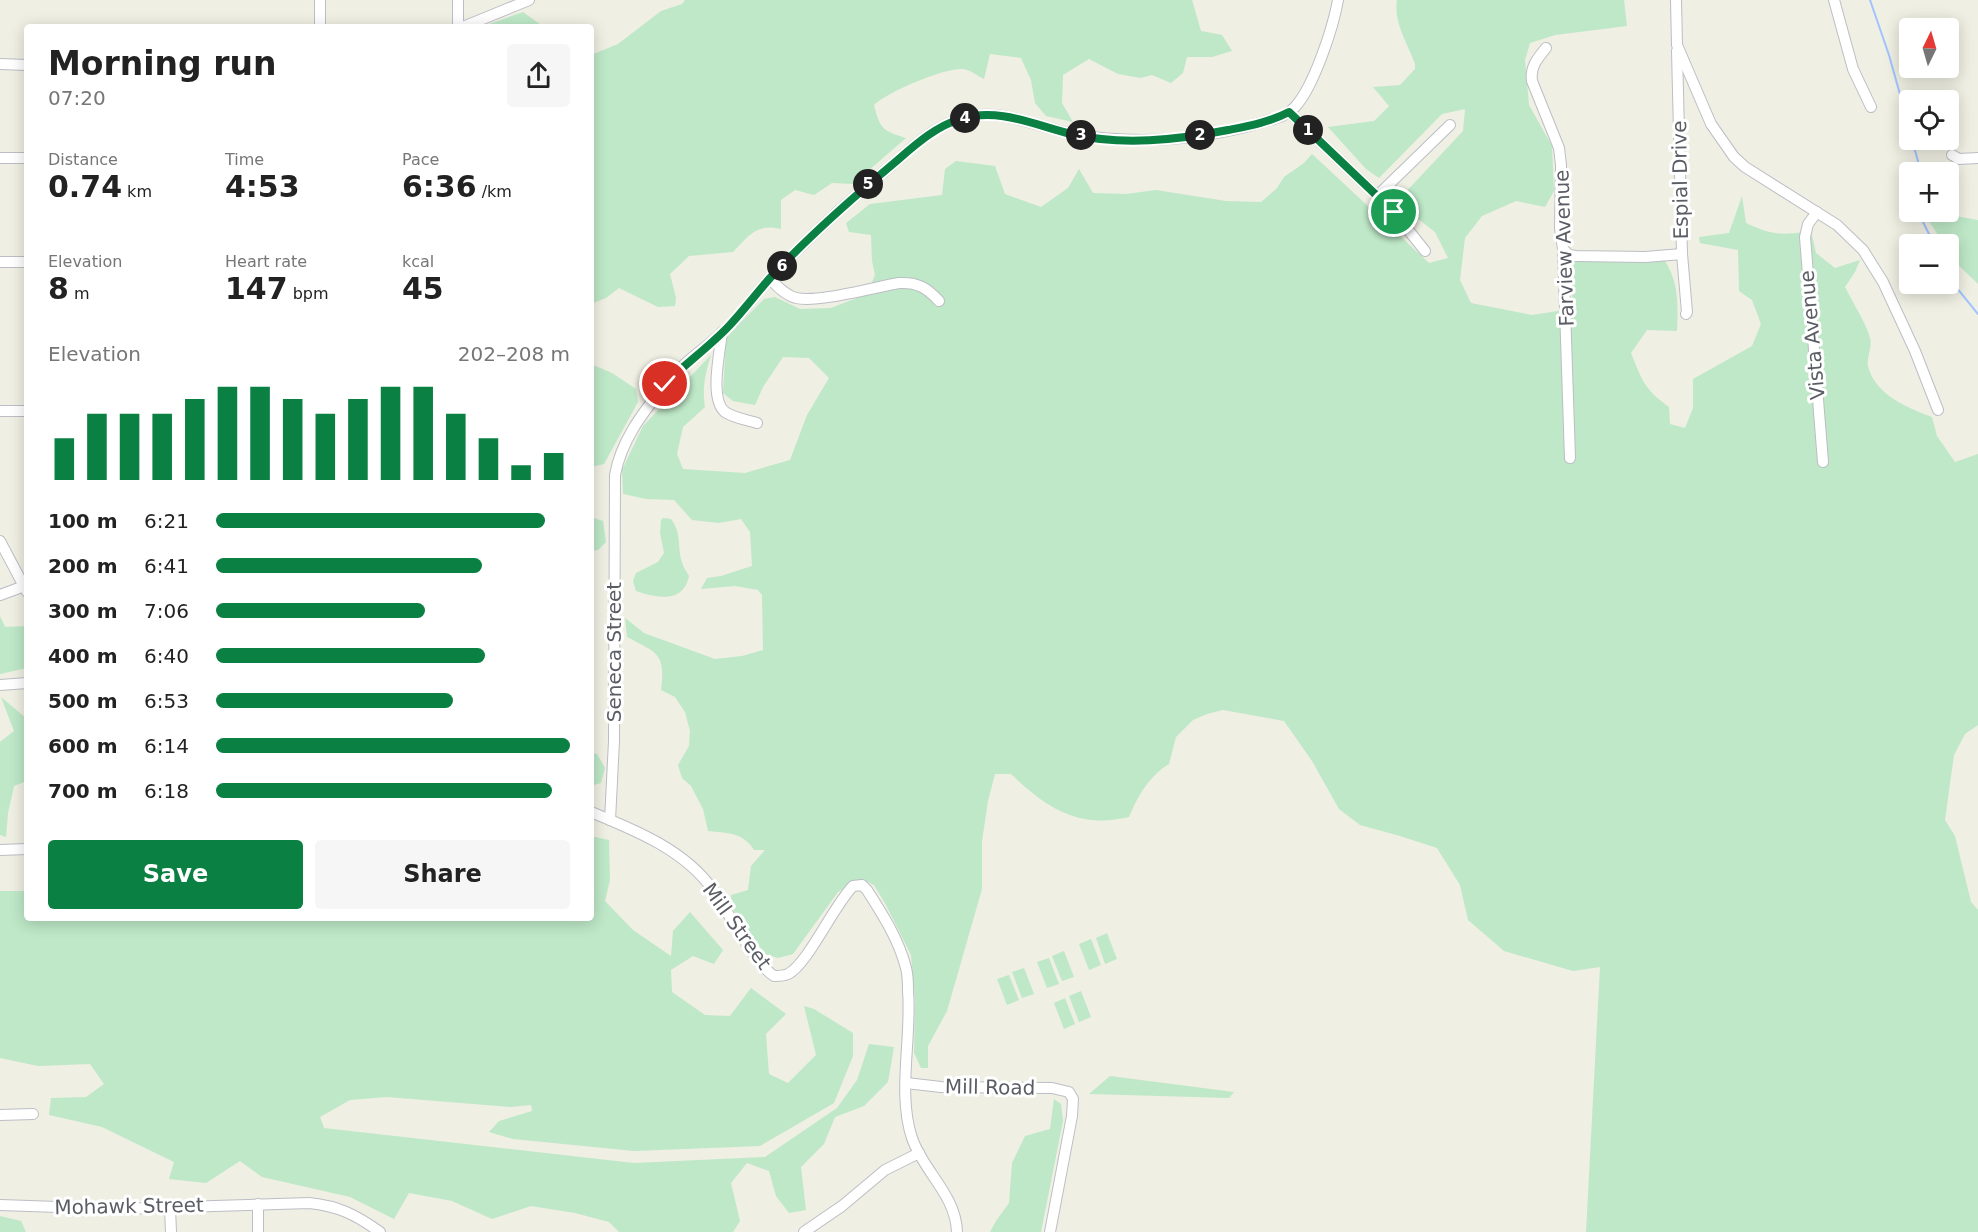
<!DOCTYPE html>
<meta charset="utf-8">
<style>
:root{--surface:#fff;--page:#f6f6f6;--text:#222;--muted:#767676;--accent:#0b8043}
body{margin:0;font-family:"DejaVu Sans",sans-serif;background:var(--page);color:var(--text);height:100vh;display:flex;flex-direction:column;font-size:22px;white-space:nowrap}
*{box-sizing:border-box;margin:0}
p{font-size:20px;color:var(--muted)}
.icon{flex:none;width:33px;height:33px;fill:none;stroke:currentColor;stroke-width:2;stroke-linecap:round;stroke-linejoin:round}
.map{position:relative;flex:1;overflow:hidden}
.panel{position:absolute;left:24px;top:24px;width:570px;height:897px;display:flex;flex-direction:column;background:var(--surface);border-radius:6px;box-shadow:0 3px 15px #0003}
.panel>*{flex:none}
.needle{width:39px;rotate:5deg}
.tools{position:absolute;left:1899px;top:18px;display:grid;gap:12px}
.tools a{display:grid;place-items:center;width:60px;height:60px;border-radius:6px;background:var(--surface);box-shadow:0 3px 15px #0003;font-size:30px}
.pin{position:absolute;display:grid;place-items:center;width:51px;height:51px;color:#fff;margin:-26px;border:3px solid #fff;border-radius:50%;box-shadow:0 2px 6px #0007}
.km{position:absolute;width:30px;height:30px;margin:-15px;border-radius:50%;background:#222;color:#fff;font-size:16px;line-height:30px;text-align:center}
.round{display:grid;place-items:center;flex:none;width:63px;height:63px;border-radius:6px;background:var(--page)}
.overview{display:flex;align-items:center;justify-content:space-between;height:102px;padding:0 24px}
h1{font-size:33px;font-weight:600;line-height:45px}
.metrics{display:grid;grid-template-columns:repeat(3,1fr);gap:9px;height:102px;padding:6px 24px}
.metrics div{display:grid;align-content:center}
.metrics b{font-size:30px;font-weight:600}
.metrics small{font-size:16px;font-weight:400}
.metrics p{font-size:16px}
.chart{height:168px;padding:12px 24px}
.chart p{display:flex;justify-content:space-between}
.chart svg{width:100%;height:108px;margin-top:6px;stroke:var(--accent);stroke-width:6}
.action{display:flex;gap:12px;margin-top:auto;padding:12px 24px}
.action a{flex:1;height:69px;border-radius:6px;background:var(--accent);color:#fff;font-size:24px;font-weight:600;line-height:69px;text-align:center}
.action a+a{background:var(--page);color:var(--text)}
ul{padding:0 24px;list-style:none;font-size:20px}
li{display:grid;grid-template-columns:96px 72px 1fr;align-items:center;height:45px}
li i{height:15px;border-radius:8px;background:var(--accent)}
.map>svg:first-child{display:block}
.green{fill:#bee8c7}
.lines{fill:none;stroke-linecap:round;stroke-linejoin:round}
.stream{stroke:#a2c3ff;stroke-width:2}
.minor-casing{stroke:#bdbec5;stroke-width:12}
.minor{stroke:#fff;stroke-width:10}
.route-casing{stroke:#fff;stroke-width:12}
.route{stroke:#0b8043;stroke-width:8}
.labels{text-anchor:middle;dominant-baseline:central;stroke-width:6;stroke-linejoin:round;paint-order:stroke}
.street-label{font-size:20px;fill:#5b5d65;stroke:#fff}
</style>
<div class="map">
<svg width="1978" height="1232" viewBox="0 0 1978 1232">
<rect width="100%" height="100%" fill="#efefe3"/>
<!-- green -->
<g class="green">
<path d="M 685,0 L 1192,0 L 1201,31 L 1222,35 L 1232,51 L 1212,57 L 1187,57 L 1183,73 L 1171,83 L 1152,75 L 1141,78 L 1118,74 L 1089,59 L 1063,75 L 1062,103 L 1073,122 L 1046,116 L 1035,103 L 1031,80 L 1021,58 L 990,54 L 984,79 C 978,76 969,69 962,69 C 944,68 887,92 874,105 C 880,129 883,131 906,138 L 853,184 L 832,183 L 814,195 L 795,190 L 781,200 L 781,229 C 757,223 749,235 733,252 L 689,256 L 670,274 L 676,298 L 675,306 L 658,307 L 619,288 L 606,298 L 591,304 L 591,55 L 618,44 L 661,11 L 682,4 Z"/>
<path d="M 1397,0 L 1624,0 L 1627,26 L 1555,35 L 1530,43 L 1525,60 L 1529,105 L 1552,146 L 1554,191 L 1545,207 L 1516,201 L 1482,216 L 1465,238 L 1460,280 L 1471,303 L 1532,315 L 1558,311 L 1572,301 L 1571,265 L 1578,260 L 1665,261 C 1679,283 1678,305 1677,331 L 1647,330 L 1631,353 C 1642,380 1644,389 1669,407 L 1670,424 L 1685,428 L 1693,408 L 1693,379 L 1752,346 L 1761,324 L 1752,300 L 1739,291 L 1738,250 L 1700,243 L 1699,237 L 1729,233 L 1742,196 L 1746,223 C 1774,236 1782,235 1811,231 L 1816,253 L 1835,268 L 1860,260 L 1855,272 L 1845,287 C 1853,303 1865,321 1870,338 C 1873,347 1866,357 1868,366 C 1875,395 1908,408 1932,417 L 1937,436 L 1955,462 L 1978,454 L 1978,725 L 1965,734 L 1954,755 L 1945,820 L 1955,836 L 1971,902 L 1978,910 L 1978,1232 L 1586,1232 L 1600,967 L 1573,971 L 1504,951 L 1468,920 L 1460,885 L 1437,848 L 1400,836 L 1360,825 L 1339,809 L 1312,761 L 1284,721 L 1223,710 L 1207,714 L 1193,720 L 1176,737 L 1169,764 C 1149,776 1138,796 1129,817 C 1078,829 1047,808 1011,774 L 995,774 L 988,801 L 982,841 L 982,889 L 947,1011 L 928,1046 L 928,1068 L 921,1068 L 914,1053 L 915,1001 L 911,955 L 886,905 L 874,885 L 864,880 L 853,883 L 838,892 L 793,954 L 778,958 L 765,954 L 732,908 L 731,895 L 748,890 L 751,866 L 765,850 L 754,850 C 743,832 727,833 708,831 L 703,809 L 691,786 L 682,778 L 678,765 L 689,746 L 690,731 L 685,712 L 675,697 L 661,690 C 666,653 657,653 627,637 L 625,618 L 644,633 L 715,659 L 742,656 L 763,650 L 762,595 L 758,590 L 735,586 L 701,589 L 707,578 L 721,576 L 752,566 L 750,532 L 741,519 L 719,523 L 692,520 L 674,500 L 646,499 L 623,494 L 622,470 L 643,426 L 711,355 C 705,374 702,388 705,407 L 683,427 L 677,454 L 683,469 L 745,473 L 790,460 L 807,415 L 829,378 L 809,358 L 783,357 L 763,387 L 755,405 L 733,401 L 723,393 L 726,338 L 764,299 L 775,297 L 800,309 L 831,308 L 867,294 L 875,275 L 872,261 L 871,235 L 849,232 L 846,223 L 870,204 L 942,195 L 945,169 L 956,161 L 995,166 L 1005,194 L 1041,207 L 1068,188 L 1079,169 L 1093,193 L 1126,194 L 1156,190 L 1226,201 L 1261,202 L 1277,188 L 1284,177 L 1304,163 L 1312,154 L 1429,263 L 1448,258 L 1435,232 L 1408,211 L 1403,195 L 1463,131 L 1465,109 L 1442,114 L 1379,178 L 1366,169 L 1328,127 L 1374,121 L 1389,106 L 1373,87 L 1400,85 L 1415,69 L 1415,64 C 1408,44 1393,22 1397,0 Z"/>
<path d="M 523,12 L 544,27 L 481,27 Z"/>
<path d="M 1949,211 L 1961,217 L 1978,220 L 1978,284 C 1968,273 1948,260 1948,244 L 1944,244 L 1923,212 Z"/>
<path d="M 591,364 L 612,373 L 636,389 L 638,402 L 604,464 L 591,467 Z"/>
<path d="M 591,517 L 603,521 L 606,542 L 598,550 L 591,551 Z"/>
<path d="M 663,518 L 671,519 C 682,533 677,547 682,562 C 683,567 687,572 689,576 C 683,604 657,598 636,591 L 633,581 L 636,573 L 658,562 L 664,553 L 660,533 L 661,520 Z"/>
<path d="M 0,616 L 5,627 L 27,626 L 27,668 L 0,674 Z"/>
<path d="M 1,697 L 27,719 L 27,781 L 14,786 L 8,813 L 6,837 L 0,835 L 0,742 L 14,731 Z"/>
<path d="M 591,753 L 597,754 L 605,768 L 601,783 L 591,786 Z"/>
<path d="M 591,836 L 609,840 L 610,880 L 605,901 L 633,930 L 671,956 L 673,931 L 690,912 L 723,950 L 714,964 L 693,956 L 671,970 L 672,992 L 705,1015 L 730,1016 L 751,988 L 786,1014 L 766,1034 L 769,1074 L 788,1083 L 816,1055 L 804,1006 L 814,1009 L 853,1033 L 853,1056 L 834,1103 L 760,1146 L 634,1151 L 513,1139 L 489,1132 L 499,1121 L 532,1111 L 531,1105 L 511,1107 L 387,1097 L 350,1100 L 320,1117 L 324,1128 L 634,1163 L 765,1157 L 837,1108 L 857,1080 L 869,1044 L 894,1047 L 888,1082 L 864,1106 L 835,1117 L 824,1144 L 801,1167 L 806,1210 L 789,1213 L 776,1196 L 769,1171 L 747,1163 L 731,1183 L 740,1221 L 733,1232 L 619,1232 L 609,1222 L 575,1213 L 531,1206 L 492,1219 L 452,1201 L 409,1193 L 394,1219 L 350,1197 L 262,1177 L 240,1161 L 206,1183 L 169,1179 L 174,1162 L 102,1127 L 49,1115 L 51,1098 L 86,1097 L 104,1084 L 90,1064 L 38,1066 L 0,1058 L 0,891 L 27,891 L 27,918 L 591,918 Z"/>
<path d="M 1107,933 L 1117,959 L 1105,964 L 1096,938 Z"/>
<path d="M 1091,939 L 1101,965 L 1089,970 L 1079,944 Z"/>
<path d="M 1064,951 L 1074,977 L 1062,981 L 1052,956 Z"/>
<path d="M 1049,958 L 1059,984 L 1047,988 L 1037,962 Z"/>
<path d="M 1024,968 L 1034,994 L 1022,998 L 1012,972 Z"/>
<path d="M 1009,975 L 1019,1000 L 1007,1005 L 997,979 Z"/>
<path d="M 1081,991 L 1091,1017 L 1079,1022 L 1069,996 Z"/>
<path d="M 1065,998 L 1075,1024 L 1064,1029 L 1054,1003 Z"/>
<path d="M 1110,1076 L 1234,1092 L 1229,1098 L 1089,1094 Z"/>
<path d="M 1054,1099 L 1061,1104 L 1063,1121 L 1041,1232 L 990,1232 L 996,1221 L 1009,1203 L 1012,1163 L 1025,1136 L 1050,1129 Z"/>
<path d="M 0,1216 L 21,1221 L 26,1232 L 0,1232 Z"/>
</g>
<g class="lines">
<!-- stream -->
<g class="stream">
<path d="M 1870,0 L 1889,55 L 1910,130"/>
<path d="M 1912,140 L 1918,161 L 1916,172"/>
<path d="M 1918,212 L 1934,244"/>
<path d="M 1948,277 L 1978,314"/>
</g>
<defs>
<g id="minor">
<path d="M 458,0 L 458,27"/>
<path d="M 1676,0 L 1677,45 L 1711,124 L 1734,157 L 1745,167 L 1837,225 L 1863,250 L 1883,282 L 1915,351 L 1938,410"/>
<path d="M 1834,0 L 1853,69 L 1871,107"/>
<path d="M 320,27 L 320,0"/>
<path d="M 463,27 L 529,0"/>
<path d="M 1546,48 C 1537,59 1530,67 1532,81 L 1559,148 L 1561,165 L 1560,228 L 1563,249 L 1570,458"/>
<path d="M 1677,51 L 1682,254 L 1687,312 L 1686,314"/>
<path d="M 0,64 L 27,65"/>
<path d="M 1289,112 L 1394,212 L 1425,251"/>
<path d="M 1952,155 L 1959,159 L 1978,158"/>
<path d="M 0,158 L 27,158"/>
<path d="M 1377,196 L 1450,125"/>
<path d="M 1817,212 L 1808,224 L 1805,237 L 1823,462"/>
<path d="M 1563,249 L 1569,255 L 1576,256 L 1645,257 L 1682,254"/>
<path d="M 0,262 L 27,262"/>
<path d="M 770,279 C 777,286 785,295 796,298 C 818,303 875,287 899,283 C 918,282 927,288 939,301"/>
<path d="M 722,332 C 720,352 709,399 725,412 C 734,418 747,420 757,423"/>
<path d="M 0,411 L 27,411"/>
<path d="M 0,541 L 27,592"/>
<path d="M 0,595 L 27,585"/>
<path d="M 0,685 L 27,683"/>
<path d="M 591,812 C 635,830 685,850 713,890 C 728,911 755,964 774,976 C 779,976 784,976 788,974 C 807,965 834,905 853,886 L 862,885 L 867,890 C 883,915 899,940 906,968 C 908,975 908,983 908,991 C 912,1037 897,1094 912,1138 C 923,1171 956,1195 957,1232"/>
<path d="M 610,820 L 614,741 L 615,475 C 621,441 642,414 663,387 C 680,364 707,348 727,328 C 743,313 756,293 771,277 C 809,237 849,200 892,165 C 913,147 933,127 960,119 C 1002,106 1034,127 1073,134 C 1135,145 1200,140 1260,123 C 1272,119 1286,117 1295,107 C 1314,86 1333,28 1338,0"/>
<path d="M 0,850 L 27,849"/>
<path d="M 906,1083 L 941,1087 L 1052,1088 L 1069,1092 L 1073,1099 L 1072,1116 L 1050,1232"/>
<path d="M 0,1115 L 33,1114"/>
<path d="M 258,1204 L 258,1232"/>
<path d="M 0,1205 L 116,1209 L 309,1203 C 339,1206 356,1215 380,1232"/>
<path d="M 170,1208 L 171,1232"/>
<path d="M 804,1232 L 842,1206 L 885,1170 L 919,1153"/>
</g>
</defs>
<!-- minor casing -->
<use href="#minor" class="minor-casing"/>
<!-- minor -->
<use href="#minor" class="minor"/>
</g>
<g class="lines">
<defs>
<path id="route" d="M 665,384 C 685,364 709,347 729,326 C 743,311 756,294 770,278 C 808,237 850,200 893,164 C 913,147 934,127 960,119 C 999,107 1034,125 1071,134 C 1122,146 1177,140 1228,130 C 1248,126 1270,122 1289,112 L 1394,212"/>
</defs>
<!-- route casing -->
<use href="#route" class="route-casing"/>
<!-- route -->
<use href="#route" class="route"/>
</g>
<g class="labels">
<!-- street labels -->
<g class="street-label">
<text transform="translate(1680 180) rotate(-91)">Espial Drive</text>
<text transform="translate(1564 248) rotate(-92)">Farview Avenue</text>
<text transform="translate(1812 335) rotate(-95)">Vista Avenue</text>
<text transform="translate(614 652) rotate(-90)">Seneca Street</text>
<text transform="translate(737 926) rotate(54)">Mill Street</text>
<text transform="translate(990 1087) rotate(1)">Mill Road</text>
<text transform="translate(129 1206) rotate(-1)">Mohawk Street</text>
</g>
</g>
</svg>
<div class="tools">
<a><svg class="needle" viewBox="-14 -14 28 28"><path d="M0-13l5 13h-10z" fill="#e53935"/><path d="M0 13l5-13h-10z" fill="#767676"/></svg></a>
<a><svg class="icon" aria-label="locate" viewBox="0 0 24 24"><circle cx="12" cy="12" r="6"/><path d="M12 2v4M12 18v4M2 12h4M18 12h4"/></svg></a>
<a>+</a>
<a>−</a>
</div>
<div class="pin" style="left:1394px;top:212px;background:#1e9e55"><svg class="icon" aria-label="arrive" viewBox="0 0 24 24"><path d="M6 21V4h12l-3 4 3 4H6"/></svg></div>
<div class="pin" style="left:665px;top:384px;background:#d93025"><svg class="icon" aria-label="check" viewBox="0 0 24 24"><path d="M5 12l5 5 9-10"/></svg></div>
<b class="km" style="left:1308px;top:130px">1</b>
<b class="km" style="left:1200px;top:135px">2</b>
<b class="km" style="left:1081px;top:135px">3</b>
<b class="km" style="left:965px;top:118px">4</b>
<b class="km" style="left:868px;top:184px">5</b>
<b class="km" style="left:782px;top:266px">6</b>
<section class="panel">
<div class="overview"><div><h1>Morning run</h1><p>07:20</p></div><a class="round"><svg class="icon" aria-label="share" viewBox="0 0 24 24"><path d="M12 15V3M7 8l5-5 5 5M5 13v7h14v-7"/></svg></a></div>
<div class="metrics">
<div><p>Distance</p><b>0.74<small> km</small></b></div>
<div><p>Time</p><b>4:53</b></div>
<div><p>Pace</p><b>6:36<small> /km</small></b></div>
</div>
<div class="metrics">
<div><p>Elevation</p><b>8<small> m</small></b></div>
<div><p>Heart rate</p><b>147<small> bpm</small></b></div>
<div><p>kcal</p><b>45</b></div>
</div>
<div class="chart"><p><span>Elevation</span>202–208 m</p>
<svg viewBox="0 0 160 44" preserveAspectRatio="none"><path d="M5 44V27M15 44V17M25 44V17M35 44V17M45 44V11M55 44V6M65 44V6M75 44V11M85 44V17M95 44V11M105 44V6M115 44V6M125 44V17M135 44V27M145 44V38M155 44V33"/></svg>
</div>
<ul>
<li><b>100 m</b>6:21<i style="width:93%"></i></li>
<li><b>200 m</b>6:41<i style="width:75%"></i></li>
<li><b>300 m</b>7:06<i style="width:59%"></i></li>
<li><b>400 m</b>6:40<i style="width:76%"></i></li>
<li><b>500 m</b>6:53<i style="width:67%"></i></li>
<li><b>600 m</b>6:14<i style="width:100%"></i></li>
<li><b>700 m</b>6:18<i style="width:95%"></i></li>
</ul>
<div class="action"><a>Save</a><a>Share</a></div>
</section>
</div>
